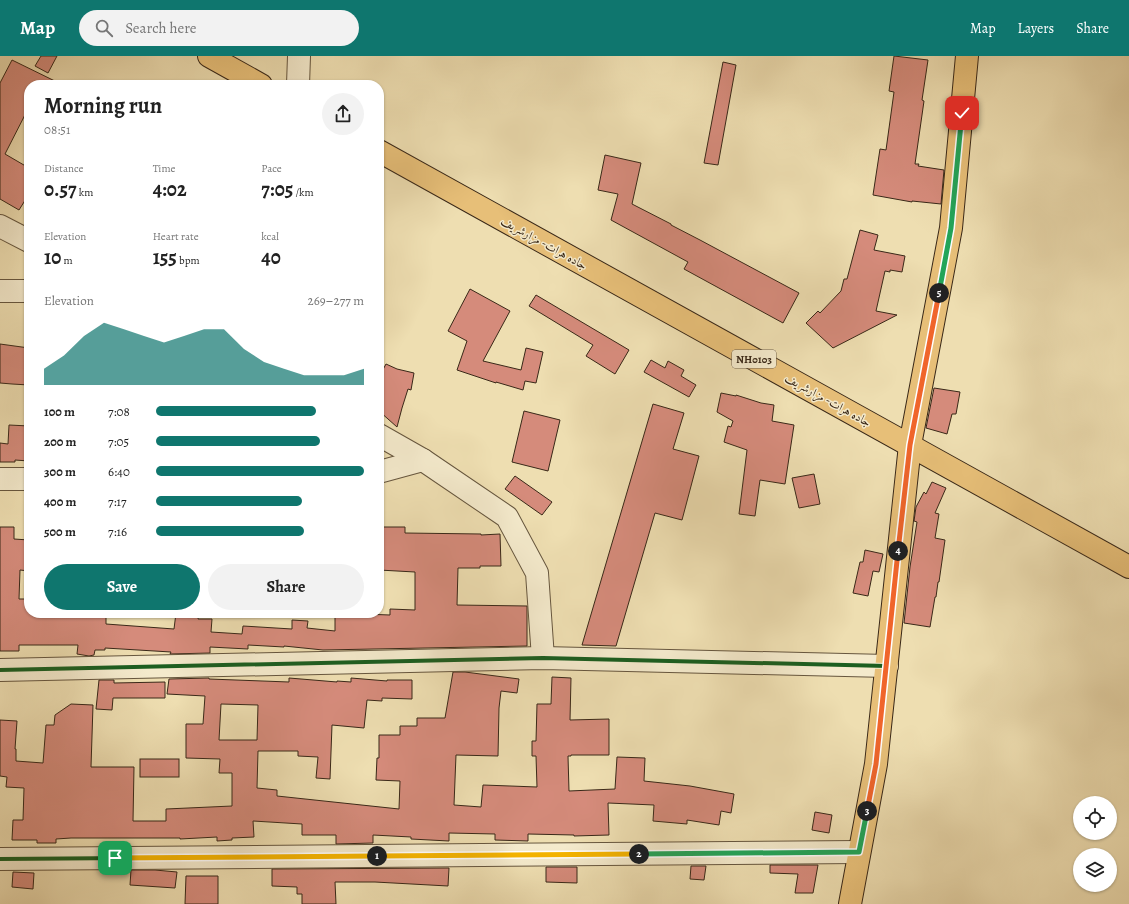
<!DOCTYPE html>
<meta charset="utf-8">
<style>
:root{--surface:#fff;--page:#f2f2f2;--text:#222;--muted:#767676;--accent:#0f766e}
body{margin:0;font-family:Alegreya,Amiri,serif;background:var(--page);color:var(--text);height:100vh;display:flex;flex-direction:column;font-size:15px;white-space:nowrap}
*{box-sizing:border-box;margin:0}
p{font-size:13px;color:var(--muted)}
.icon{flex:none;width:22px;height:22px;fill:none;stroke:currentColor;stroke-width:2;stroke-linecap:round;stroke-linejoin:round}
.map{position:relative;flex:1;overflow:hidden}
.side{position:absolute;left:24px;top:24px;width:360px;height:538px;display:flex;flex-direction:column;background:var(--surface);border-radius:16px;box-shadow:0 1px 3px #0004}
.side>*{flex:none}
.controls{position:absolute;left:1073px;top:740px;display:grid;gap:8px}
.controls a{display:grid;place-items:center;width:44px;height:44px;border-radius:50%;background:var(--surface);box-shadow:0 1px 3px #0004;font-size:20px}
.pin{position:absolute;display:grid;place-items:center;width:34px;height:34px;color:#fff;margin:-17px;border-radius:8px;box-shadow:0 2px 6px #0006}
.km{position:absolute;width:20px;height:20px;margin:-10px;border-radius:50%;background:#222;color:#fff;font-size:11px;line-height:20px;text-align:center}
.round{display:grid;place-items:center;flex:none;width:42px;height:42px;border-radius:21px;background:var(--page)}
.overview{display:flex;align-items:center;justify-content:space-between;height:68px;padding:0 20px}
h1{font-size:22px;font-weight:700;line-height:30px}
.metrics{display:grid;grid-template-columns:repeat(3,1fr);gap:6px;height:68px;padding:4px 20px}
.metrics div{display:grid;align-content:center}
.metrics b{font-size:20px;font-weight:700}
.metrics small{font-size:11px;font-weight:400}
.metrics p{font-size:11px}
.chart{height:112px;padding:8px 20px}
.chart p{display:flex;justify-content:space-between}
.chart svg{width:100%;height:72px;margin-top:4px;fill:var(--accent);opacity:.7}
.button{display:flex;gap:8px;margin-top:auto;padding:8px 20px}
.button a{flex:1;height:46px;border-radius:24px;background:var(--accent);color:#fff;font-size:16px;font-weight:700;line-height:46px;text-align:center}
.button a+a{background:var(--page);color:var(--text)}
ul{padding:0 20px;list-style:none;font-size:13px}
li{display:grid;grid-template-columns:64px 48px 1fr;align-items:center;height:30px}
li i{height:10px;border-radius:5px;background:var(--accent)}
header{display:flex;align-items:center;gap:24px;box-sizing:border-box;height:56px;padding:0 20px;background:var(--accent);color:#fff}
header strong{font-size:19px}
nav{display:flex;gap:22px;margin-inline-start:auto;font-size:14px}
.search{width:280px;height:36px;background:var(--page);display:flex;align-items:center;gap:10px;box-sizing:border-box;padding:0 14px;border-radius:22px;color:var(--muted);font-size:15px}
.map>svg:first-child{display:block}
.building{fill:#d58b7b;stroke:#392818;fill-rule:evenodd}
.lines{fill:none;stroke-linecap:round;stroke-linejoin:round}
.minor-casing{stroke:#66563e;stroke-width:24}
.major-casing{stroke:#392818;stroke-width:24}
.highway-casing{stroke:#392818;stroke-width:24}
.minor{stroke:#f4eacc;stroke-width:22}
.major{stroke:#e7bf78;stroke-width:22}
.highway{stroke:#e7bf78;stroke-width:22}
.cycleway-casing{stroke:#f4eacc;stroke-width:6}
.cycleway{stroke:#1b5e20;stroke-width:4}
.split-1-casing{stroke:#fff;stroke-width:8}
.split-2-casing{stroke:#fff;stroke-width:8}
.split-3-casing{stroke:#fff;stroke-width:8}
.split-4-casing{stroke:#fff;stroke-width:8}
.split-5-casing{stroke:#fff;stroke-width:8}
.split-6-casing{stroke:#fff;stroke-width:8}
.split-1{stroke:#f5b400;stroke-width:5}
.split-2{stroke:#f5b400;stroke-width:5}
.split-3{stroke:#22a559;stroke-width:5}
.split-4{stroke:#f0652b;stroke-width:5}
.split-5{stroke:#f0652b;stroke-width:5}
.split-6{stroke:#22a559;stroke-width:5}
.labels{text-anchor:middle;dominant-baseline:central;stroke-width:3;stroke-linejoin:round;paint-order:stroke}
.shield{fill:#f4eacc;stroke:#71624e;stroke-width:1}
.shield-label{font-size:11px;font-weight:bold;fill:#392818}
.street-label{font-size:12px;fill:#392818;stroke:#f4eacc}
</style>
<header>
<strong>Map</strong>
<div class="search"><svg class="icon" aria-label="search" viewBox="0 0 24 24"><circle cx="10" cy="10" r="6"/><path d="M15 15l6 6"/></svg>Search here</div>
<nav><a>Map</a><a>Layers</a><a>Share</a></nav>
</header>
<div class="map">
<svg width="1129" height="848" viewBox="0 0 1129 848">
<rect width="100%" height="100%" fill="#eedeb1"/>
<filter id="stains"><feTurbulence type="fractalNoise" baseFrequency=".005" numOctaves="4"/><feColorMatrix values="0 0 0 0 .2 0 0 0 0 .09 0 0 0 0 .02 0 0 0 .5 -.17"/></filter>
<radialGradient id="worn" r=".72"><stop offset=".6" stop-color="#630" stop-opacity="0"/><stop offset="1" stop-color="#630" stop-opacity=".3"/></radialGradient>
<!-- building -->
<g class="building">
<path d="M 41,0 L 57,0 L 48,17 L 35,10 Z"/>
<path d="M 894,0 L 928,4 L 922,44 L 924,45 L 915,108 L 919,108 L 918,110 L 944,114 L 941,148 L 912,145 L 912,146 L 873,139 L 880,93 L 886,94 L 894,36 L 889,35 Z"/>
<path d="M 12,4 L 63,29 L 29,29 L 29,51 L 5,98 L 29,112 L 29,138 L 19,154 L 0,143 L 0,27 Z"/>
<path d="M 723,6 L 736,9 L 718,109 L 704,107 Z"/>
<path d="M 605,99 L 641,107 L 632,148 L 671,168 L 671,169 L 700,184 L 799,237 L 783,267 L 684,213 L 688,206 L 611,164 L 618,138 L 598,134 Z"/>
<path d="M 860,174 L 878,179 L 874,194 L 905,200 L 902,216 L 890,214 L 890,216 L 885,215 L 876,255 L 897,259 L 833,292 L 806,267 L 818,255 L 820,257 L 841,235 L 844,223 L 847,223 Z"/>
<path d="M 470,233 L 510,255 L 483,305 L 521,314 L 526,292 L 543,296 L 536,327 L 525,325 L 523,334 L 496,326 L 496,327 L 457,314 L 467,285 L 448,275 Z"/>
<path d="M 536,239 L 629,294 L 615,318 L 586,300 L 593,289 L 529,250 Z"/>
<path d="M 0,288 L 29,292 L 29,329 L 12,328 L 0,327 Z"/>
<path d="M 651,304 L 665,312 L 668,305 L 684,314 L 681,320 L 696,329 L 689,341 L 644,316 Z"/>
<path d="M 386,308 L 397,313 L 414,317 L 411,334 L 408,333 L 402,352 L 397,371 L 379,355 L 379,321 Z"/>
<path d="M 934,332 L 960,336 L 956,358 L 952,358 L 947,378 L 926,372 Z"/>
<path d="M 721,337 L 736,340 L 736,339 L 761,347 L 774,349 L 772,365 L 794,369 L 785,428 L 760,424 L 755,460 L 739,458 L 747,394 L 724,386 L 728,370 L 731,371 L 733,365 L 717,356 Z"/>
<path d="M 653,348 L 684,357 L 673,393 L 699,400 L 682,464 L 655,457 L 616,590 L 582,589 Z"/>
<path d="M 524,355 L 560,364 L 548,415 L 512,406 Z"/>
<path d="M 9,369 L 29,370 L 29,405 L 15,404 L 15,406 L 0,406 L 0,387 L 8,388 Z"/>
<path d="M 814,418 L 820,448 L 799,452 L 792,422 Z"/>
<path d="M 515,420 L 552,446 L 542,459 L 505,433 Z"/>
<path d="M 932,426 L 946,432 L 935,457 L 939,458 L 935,482 L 945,484 L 939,526 L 938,526 L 936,541 L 935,541 L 930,571 L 904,567 L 910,511 L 917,466 L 914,465 L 916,451 L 924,436 L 926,438 Z"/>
<path d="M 0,471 L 14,471 L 14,483 L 29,484 L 29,515 L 20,514 L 19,543 L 29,543 L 29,557 L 106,557 L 106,568 L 174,573 L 176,557 L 199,557 L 198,563 L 212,563 L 211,576 L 242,578 L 243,570 L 292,573 L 292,564 L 308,565 L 307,572 L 335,575 L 335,557 L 390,559 L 390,553 L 415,554 L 415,516 L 379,514 L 379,471 L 405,471 L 405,477 L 481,478 L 481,479 L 500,478 L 501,510 L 480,510 L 480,512 L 458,512 L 457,549 L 527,550 L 527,590 L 323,594 L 284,590 L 284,591 L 248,589 L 248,593 L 210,591 L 210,597 L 170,598 L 171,596 L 105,592 L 105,594 L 95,594 L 94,599 L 89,600 L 77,598 L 78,589 L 19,589 L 19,595 L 0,595 Z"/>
<path d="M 865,494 L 883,498 L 879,516 L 873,515 L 868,540 L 853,537 L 860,506 L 863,506 Z"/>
<path d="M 453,616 L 465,616 L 519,623 L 517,637 L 501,635 L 499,652 L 498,700 L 456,699 L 454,749 L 481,751 L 483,729 L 537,731 L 536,700 L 532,700 L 532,685 L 536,685 L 537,648 L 551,648 L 552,621 L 571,622 L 570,664 L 609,663 L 609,699 L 571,699 L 571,700 L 568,700 L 569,735 L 615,733 L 617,701 L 645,702 L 644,725 L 690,730 L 734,738 L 731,757 L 721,755 L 719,769 L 687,764 L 687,768 L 653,765 L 654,749 L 608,747 L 609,779 L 574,780 L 574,779 L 528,778 L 528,785 L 495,784 L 495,778 L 449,777 L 449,785 L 411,783 L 411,781 L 373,779 L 373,787 L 336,788 L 336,779 L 302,779 L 302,768 L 253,765 L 254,781 L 232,782 L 232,784 L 217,785 L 217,781 L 180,783 L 180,782 L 71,782 L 56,783 L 56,787 L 37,787 L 37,784 L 12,784 L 13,764 L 23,764 L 24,732 L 6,731 L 7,721 L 0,720 L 0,664 L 17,665 L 15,693 L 16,693 L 16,705 L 43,707 L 46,669 L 54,669 L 55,659 L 71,648 L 93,649 L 91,711 L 134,711 L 133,765 L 166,765 L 166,753 L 232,750 L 232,717 L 219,717 L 220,703 L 186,702 L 186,668 L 203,668 L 205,640 L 167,638 L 169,623 L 209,622 L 209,623 L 289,626 L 289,622 L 337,626 L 337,625 L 351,626 L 351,622 L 387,625 L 387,624 L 412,624 L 412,643 L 382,642 L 382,645 L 367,644 L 364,672 L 332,669 L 330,723 L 316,722 L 318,701 L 298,700 L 298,695 L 258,695 L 257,732 L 277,734 L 277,740 L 399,753 L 400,725 L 376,724 L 377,702 L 379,702 L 379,679 L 400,679 L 400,670 L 417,670 L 417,662 L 445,662 ZM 221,648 L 258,649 L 257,684 L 219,684 Z"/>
<path d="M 99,624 L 114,624 L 114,627 L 165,626 L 165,642 L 113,642 L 112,654 L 96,653 Z"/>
<rect x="140" y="703" width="39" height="18"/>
<path d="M 815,756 L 832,759 L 829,777 L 812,774 Z"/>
<path d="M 770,809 L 818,809 L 813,837 L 795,837 L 798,818 L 770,817 Z"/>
<path d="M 691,810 L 706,810 L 704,824 L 690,823 Z"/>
<path d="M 546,811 L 577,811 L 577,827 L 546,826 Z"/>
<path d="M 449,812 L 448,830 L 375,826 L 335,826 L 336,848 L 302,848 L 302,838 L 297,838 L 297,831 L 272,830 L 272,813 Z"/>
<path d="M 131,814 L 155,814 L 177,816 L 175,832 L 130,829 Z"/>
<path d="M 13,816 L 34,817 L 33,833 L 12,831 Z"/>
<path d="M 186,820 L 218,820 L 218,848 L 185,848 Z"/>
</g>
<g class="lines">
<defs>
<g id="minor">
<path d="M 298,29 L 299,0"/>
<path d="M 0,170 L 29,185"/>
<path d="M 0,235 L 29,235"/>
<path d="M 379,379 L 423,404 L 507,461 L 537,517 L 543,602"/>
<path d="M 379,416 L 423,404"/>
<path d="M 0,423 L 29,423"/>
<path d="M 0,614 L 543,602 L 887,610"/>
<path d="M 0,803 L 859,796"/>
</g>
<path id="major" d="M 850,848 L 876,708 L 910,389 L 951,172 L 967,0"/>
<g id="highway">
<path d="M 209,0 L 261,29"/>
<path d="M 379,95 L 1129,511"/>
</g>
</defs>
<!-- minor casing -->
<use href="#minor" class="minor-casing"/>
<!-- major casing -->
<use href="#major" class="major-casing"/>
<!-- highway casing -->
<use href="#highway" class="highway-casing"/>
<!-- minor -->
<use href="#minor" class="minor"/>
<!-- major -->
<use href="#major" class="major"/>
<!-- highway -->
<use href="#highway" class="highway"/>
<defs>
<g id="cycleway">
<path d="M 0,614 L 543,602 L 887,610"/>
<path d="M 0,803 L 859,796"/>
</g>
</defs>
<!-- cycleway casing -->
<use href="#cycleway" class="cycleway-casing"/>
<!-- cycleway -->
<use href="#cycleway" class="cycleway"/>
</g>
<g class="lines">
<defs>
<path id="split-1" d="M 115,802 L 377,800"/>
<path id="split-2" d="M 377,800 L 639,798"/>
<path id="split-3" d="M 639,798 L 859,796 L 867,755"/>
<path id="split-4" d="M 867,755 L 876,708 L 898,495"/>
<path id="split-5" d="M 898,495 L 910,389 L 939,237"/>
<path id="split-6" d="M 939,237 L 951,172 L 962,57"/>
</defs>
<!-- split-1 casing -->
<use href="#split-1" class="split-1-casing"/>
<!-- split-2 casing -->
<use href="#split-2" class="split-2-casing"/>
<!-- split-3 casing -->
<use href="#split-3" class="split-3-casing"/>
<!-- split-4 casing -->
<use href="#split-4" class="split-4-casing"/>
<!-- split-5 casing -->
<use href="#split-5" class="split-5-casing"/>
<!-- split-6 casing -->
<use href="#split-6" class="split-6-casing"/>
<!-- split-1 -->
<use href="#split-1" class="split-1"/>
<!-- split-2 -->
<use href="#split-2" class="split-2"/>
<!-- split-3 -->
<use href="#split-3" class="split-3"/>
<!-- split-4 -->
<use href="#split-4" class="split-4"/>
<!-- split-5 -->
<use href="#split-5" class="split-5"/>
<!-- split-6 -->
<use href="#split-6" class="split-6"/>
</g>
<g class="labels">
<!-- shield labels -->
<rect class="shield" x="732" y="294" width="44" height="18" rx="3"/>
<g class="shield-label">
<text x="754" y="303">NH0103</text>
</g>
<!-- street labels -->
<g class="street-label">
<text transform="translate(544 187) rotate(29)">جاده هرات- مزارشریف</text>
<text transform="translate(828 344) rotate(29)">جاده هرات- مزارشریف</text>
</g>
</g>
<rect width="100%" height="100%" filter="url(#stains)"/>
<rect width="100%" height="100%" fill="url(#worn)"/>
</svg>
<div class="controls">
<a><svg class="icon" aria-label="locate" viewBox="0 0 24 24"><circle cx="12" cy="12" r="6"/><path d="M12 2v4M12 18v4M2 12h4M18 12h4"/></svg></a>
<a><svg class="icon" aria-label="layers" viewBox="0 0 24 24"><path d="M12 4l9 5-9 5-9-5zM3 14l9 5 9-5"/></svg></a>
</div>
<div class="pin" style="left:115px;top:802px;background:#1e9e55"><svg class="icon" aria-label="arrive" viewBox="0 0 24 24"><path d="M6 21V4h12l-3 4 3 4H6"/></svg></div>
<div class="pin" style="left:962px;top:57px;background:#d93025"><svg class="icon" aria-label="check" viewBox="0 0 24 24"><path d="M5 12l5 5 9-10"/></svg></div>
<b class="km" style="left:377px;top:800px">1</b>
<b class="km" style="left:639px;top:798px">2</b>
<b class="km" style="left:867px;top:755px">3</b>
<b class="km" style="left:898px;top:495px">4</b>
<b class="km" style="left:939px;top:237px">5</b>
<section class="side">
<div class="overview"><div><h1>Morning run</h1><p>08:51</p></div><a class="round"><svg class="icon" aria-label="share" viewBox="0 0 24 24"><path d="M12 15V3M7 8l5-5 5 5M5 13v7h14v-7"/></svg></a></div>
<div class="metrics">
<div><p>Distance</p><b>0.57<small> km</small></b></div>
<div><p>Time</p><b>4:02</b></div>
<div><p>Pace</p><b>7:05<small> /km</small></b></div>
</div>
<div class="metrics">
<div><p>Elevation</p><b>10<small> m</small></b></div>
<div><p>Heart rate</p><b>155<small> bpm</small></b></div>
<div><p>kcal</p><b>40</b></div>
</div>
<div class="chart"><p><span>Elevation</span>269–277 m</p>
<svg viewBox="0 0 160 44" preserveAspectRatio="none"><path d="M0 44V34L10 26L20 14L30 6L40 10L50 14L60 18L70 14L80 10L90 10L100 22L110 30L120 34L130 38L140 38L150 38L160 34V44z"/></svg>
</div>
<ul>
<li><b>100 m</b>7:08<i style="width:77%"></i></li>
<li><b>200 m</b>7:05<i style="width:79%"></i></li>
<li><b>300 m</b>6:40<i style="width:100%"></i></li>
<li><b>400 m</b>7:17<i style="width:70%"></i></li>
<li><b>500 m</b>7:16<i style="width:71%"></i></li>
</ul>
<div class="button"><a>Save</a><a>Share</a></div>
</section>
</div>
